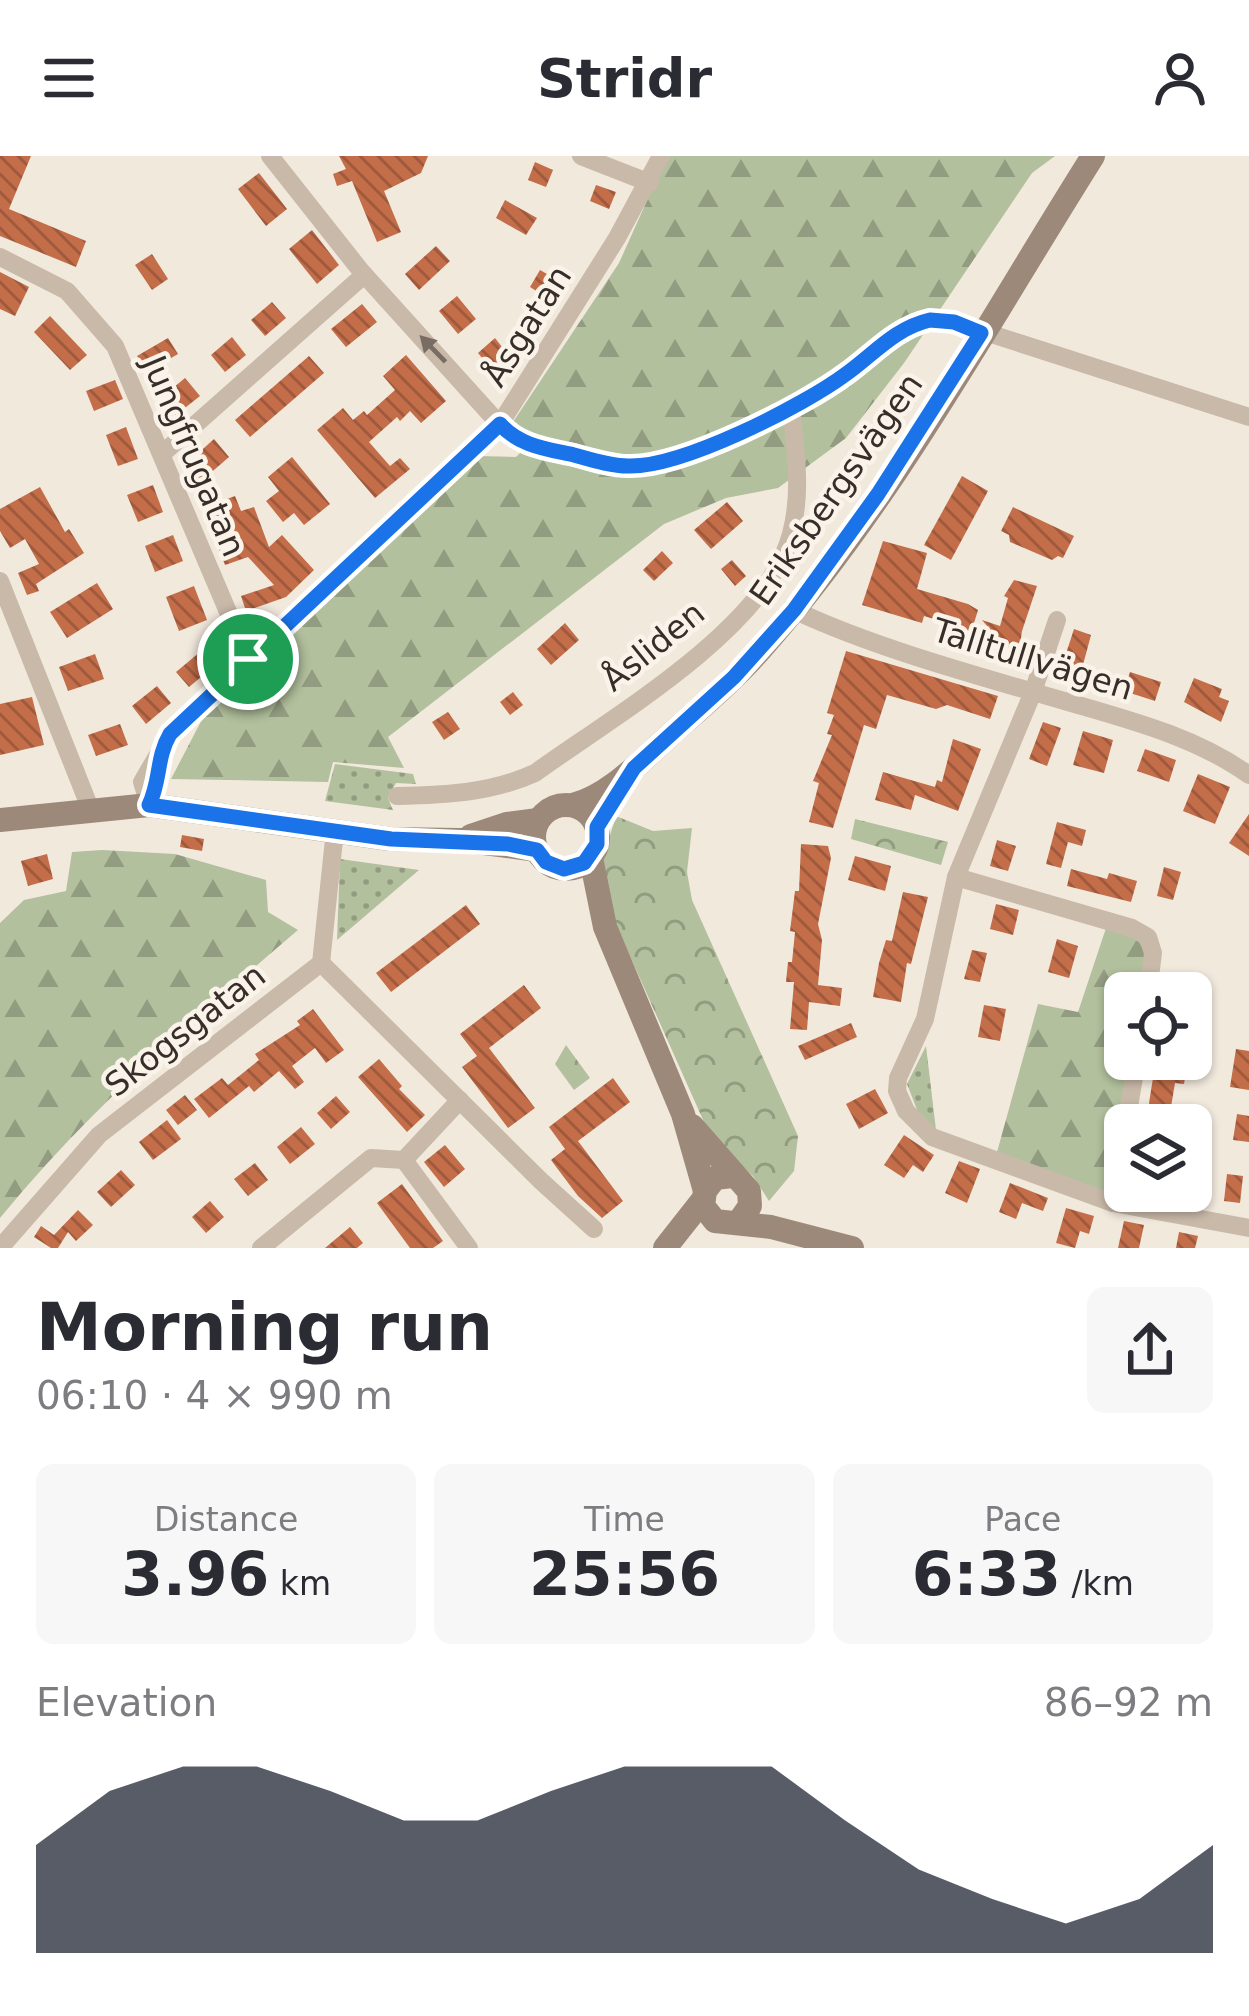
<!DOCTYPE html>
<meta charset="utf-8">
<style>
:root{--surface:#fff;--page:#f7f7f7;--text:#2b2b33;--muted:#7c7c81;--accent:#111827}
body{margin:0;font-family:"DejaVu Sans",sans-serif;background:var(--page);color:var(--text);height:100vh;display:flex;flex-direction:column;font-size:45px;white-space:nowrap}
*{box-sizing:border-box;margin:0}
p{font-size:39px;color:var(--muted)}
.icon{flex:none;width:66px;height:66px;fill:none;stroke:currentColor;stroke-width:2;stroke-linecap:round;stroke-linejoin:round}
.map{position:relative;height:1092px;overflow:hidden}
.panel{display:flex;flex-direction:column;background:var(--surface);flex:1}
.panel>*{flex:none}
.buttons{position:absolute;left:1104px;top:816px;display:grid;gap:24px}
.buttons a{display:grid;place-items:center;width:108px;height:108px;border-radius:18px;background:var(--surface);box-shadow:0 3px 9px #0004;font-size:60px}
.pin{position:absolute;display:grid;place-items:center;width:102px;height:102px;color:#fff;margin:-51px;border:6px solid #fff;border-radius:50%;box-shadow:0 3px 12px #0007}
.round{display:grid;place-items:center;flex:none;width:126px;height:126px;border-radius:18px;background:var(--page)}
.head{display:flex;align-items:center;justify-content:space-between;height:204px;padding:0 36px}
h1{font-size:66px;font-weight:800;line-height:90px}
.stats{display:grid;grid-template-columns:repeat(3,1fr);gap:18px;height:204px;padding:12px 36px}
.stats div{display:grid;align-content:center;border-radius:18px;background:var(--page);text-align:center}
.stats b{font-size:60px;font-weight:800}
.stats small{font-size:33px;font-weight:400}
.stats p{font-size:33px}
.chart{height:336px;padding:24px 36px}
.chart p{display:flex;justify-content:space-between}
.chart svg{width:100%;height:216px;margin-top:12px;fill:var(--accent);opacity:.7}
header{display:flex;justify-content:space-between;align-items:center;height:156px;padding:0 36px;background:var(--surface);font-size:54px;font-weight:800}
.map>svg:first-child{display:block}
.grass{fill:url(#grass-dots)}
.forest{fill:url(#forest-firs)}
.park{fill:url(#park-crowns)}
.building{fill:url(#building-back-hatch)}
.lines{fill:none;stroke-linecap:round;stroke-linejoin:round}
.street{stroke:#c9b9a9;stroke-width:18}
.secondary{stroke:#9d897a;stroke-width:24}
.oneway{fill:#796d63}
.route-casing{stroke:#fff;stroke-width:24}
.route{stroke:#1a73e8;stroke-width:15}
.labels{text-anchor:middle;dominant-baseline:central;stroke-width:9;stroke-linejoin:round;paint-order:stroke}
.street-label{font-size:33px;fill:#372e29;stroke:#f9f3e9}
</style>
<header><svg class="icon" aria-label="menu" viewBox="0 0 24 24"><path d="M4 6h16M4 12h16M4 18h16"/></svg>Stridr<svg class="icon" aria-label="person" viewBox="0 0 24 24"><circle cx="12" cy="8" r="4"/><path d="M4 21q1-7 8-7t8 7"/></svg></header>
<div class="map">
<svg width="1249" height="1092" viewBox="0 0 1249 1092">
<defs>
<pattern id="grass-dots" width="8" height="8" patternUnits="userSpaceOnUse" patternTransform="scale(3)"><rect width="8" height="8" fill="#b2c09d"/><path d="M2 2h.1M6 6h.1" fill="none" stroke="#929c80" stroke-width="1.8" stroke-linecap="round"/></pattern>
<pattern id="forest-firs" width="22" height="20" patternUnits="userSpaceOnUse" patternTransform="scale(3)"><rect width="22" height="20" fill="#b2c09d"/><path d="M5 1l3.5 6h-7zM16 11l3.5 6h-7z" fill="#929c80"/></pattern>
<pattern id="park-crowns" width="20" height="18" patternUnits="userSpaceOnUse" patternTransform="scale(3)"><rect width="20" height="18" fill="#b2c09d"/><path d="M2 6a3 3 0 1 1 6 0M12 15a3 3 0 1 1 6 0" fill="none" stroke="#929c80"/></pattern>
<pattern id="building-back-hatch" width="6" height="6" patternUnits="userSpaceOnUse" patternTransform="scale(3)"><rect width="6" height="6" fill="#c36d49"/><path d="M-1 5l2 2M0 0l6 6M5-1l2 2" fill="none" stroke="#9f5a3d"/></pattern>
</defs>
<rect width="100%" height="100%" fill="#f2e9dd"/>
<!-- grass -->
<g class="grass">
<path d="M 335,608 L 413,618 L 416,628 L 396,627 L 388,642 L 393,654 L 325,645 Z"/>
<path d="M 340,703 L 419,714 L 337,784 Z"/>
<path d="M 926,890 L 936,974 L 919,959 L 907,928 Z"/>
</g>
<!-- forest -->
<g class="forest">
<path d="M 667,0 L 1055,0 L 1032,17 L 904,207 L 846,282 L 778,332 L 726,342 L 664,368 L 388,581 L 404,612 L 333,606 L 328,626 L 171,623 L 208,552 L 476,300 L 516,301 L 532,285 L 513,266 L 619,107 Z"/>
<path d="M 102,694 L 175,698 L 266,724 L 268,756 L 298,774 C 193,864 87,955 0,1062 L 0,767 L 24,744 L 66,735 L 72,696 Z"/>
<path d="M 1106,772 L 1142,785 L 1146,797 L 1141,837 L 1125,837 L 1125,903 L 1129,903 L 1105,1037 L 997,996 L 1038,848 L 1078,856 Z"/>
</g>
<!-- park -->
<g class="park">
<path d="M 616,660 L 653,675 L 692,672 L 687,716 L 692,744 L 798,980 L 794,1015 L 769,1045 L 753,1020 L 712,984 L 605,744 L 602,705 Z"/>
<path d="M 855,663 L 948,686 L 941,709 L 851,683 Z"/>
<path d="M 566,889 L 590,922 L 574,934 L 555,908 Z"/>
</g>
<!-- building -->
<g class="building">
<path d="M 0,0 L 31,0 L 9,53 L 86,85 L 76,111 L 0,80 Z"/>
<path d="M 339,0 L 428,0 L 421,17 L 384,35 L 401,76 L 377,86 L 352,25 L 337,30 L 333,18 L 346,13 Z"/>
<path d="M 535,6 L 553,14 L 546,31 L 528,24 Z"/>
<path d="M 259,17 L 287,53 L 266,70 L 238,33 Z"/>
<path d="M 596,29 L 616,36 L 609,53 L 590,45 Z"/>
<path d="M 505,44 L 537,62 L 526,79 L 496,62 Z"/>
<path d="M 312,74 L 339,109 L 317,128 L 289,93 Z"/>
<path d="M 436,90 L 450,105 L 419,134 L 405,118 Z"/>
<path d="M 152,98 L 168,123 L 152,134 L 135,109 Z"/>
<path d="M 540,114 L 559,125 L 549,143 L 530,131 Z"/>
<path d="M 0,116 L 29,131 L 15,160 L 0,153 Z"/>
<path d="M 457,140 L 476,163 L 458,178 L 439,155 Z"/>
<path d="M 272,146 L 286,162 L 265,180 L 251,164 Z"/>
<path d="M 362,148 L 377,166 L 346,191 L 331,173 Z"/>
<path d="M 50,160 L 87,199 L 70,214 L 34,176 Z"/>
<path d="M 232,181 L 246,199 L 225,216 L 211,199 Z"/>
<path d="M 168,182 L 178,198 L 147,216 L 137,200 Z"/>
<path d="M 495,182 L 513,205 L 496,219 L 478,197 Z"/>
<path d="M 406,199 L 446,245 L 421,267 L 410,255 L 400,265 L 397,261 L 369,286 L 390,310 L 400,302 L 410,313 L 375,342 L 317,274 L 343,252 L 353,264 L 364,255 L 367,259 L 395,234 L 383,220 Z"/>
<path d="M 309,200 L 324,217 L 250,281 L 235,264 Z"/>
<path d="M 185,222 L 200,240 L 176,259 L 162,241 Z"/>
<path d="M 115,224 L 123,243 L 94,255 L 86,235 Z"/>
<path d="M 126,271 L 138,303 L 118,310 L 106,279 Z"/>
<path d="M 214,283 L 229,301 L 199,327 L 184,310 Z"/>
<path d="M 292,301 L 330,348 L 304,369 L 294,357 L 283,366 L 266,345 L 279,335 L 268,321 Z"/>
<path d="M 962,320 L 988,335 L 951,404 L 924,389 Z"/>
<path d="M 153,329 L 163,356 L 138,366 L 127,339 Z"/>
<path d="M 40,331 L 65,376 L 69,373 L 84,397 L 36,428 L 39,435 L 27,439 L 18,417 L 39,408 L 25,383 L 10,392 L 0,375 L 0,353 Z"/>
<path d="M 235,340 L 241,355 L 254,351 L 269,391 L 282,379 L 314,414 L 286,441 L 246,455 L 241,440 L 274,429 L 248,401 L 225,409 L 203,352 Z"/>
<path d="M 727,346 L 743,365 L 711,393 L 694,374 Z"/>
<path d="M 1013,351 L 1074,380 L 1063,402 L 1058,400 L 1052,404 L 1010,386 L 1009,379 L 1001,375 Z"/>
<path d="M 173,379 L 183,405 L 155,416 L 145,390 Z"/>
<path d="M 883,385 L 927,397 L 917,433 L 968,448 L 978,454 L 970,480 L 952,475 L 954,469 L 924,460 L 922,467 L 862,449 Z"/>
<path d="M 662,395 L 673,407 L 654,425 L 643,414 Z"/>
<path d="M 732,404 L 746,420 L 735,430 L 721,413 Z"/>
<path d="M 1014,424 L 1037,430 L 1022,475 L 1019,495 L 995,488 L 997,482 L 982,464 L 1000,470 L 1008,442 L 1004,440 Z"/>
<path d="M 97,427 L 113,453 L 67,482 L 50,456 Z"/>
<path d="M 194,430 L 207,464 L 179,475 L 166,441 Z"/>
<path d="M 690,453 L 701,466 L 686,479 L 675,466 Z"/>
<path d="M 565,467 L 579,484 L 551,509 L 537,493 Z"/>
<path d="M 1074,473 L 1091,479 L 1080,520 L 1061,513 Z"/>
<path d="M 846,495 L 998,540 L 990,563 L 947,549 L 936,553 L 887,539 L 876,573 L 864,569 L 833,672 L 809,666 L 819,627 L 813,625 L 832,579 L 827,578 L 834,559 L 827,557 Z"/>
<path d="M 200,496 L 213,511 L 189,531 L 176,516 Z"/>
<path d="M 95,498 L 104,523 L 68,535 L 59,511 Z"/>
<path d="M 1130,516 L 1161,526 L 1155,545 L 1124,535 Z"/>
<path d="M 1194,522 L 1222,533 L 1219,541 L 1229,545 L 1221,566 L 1184,546 Z"/>
<path d="M 157,530 L 171,547 L 146,568 L 132,550 Z"/>
<path d="M 513,536 L 523,549 L 510,559 L 500,546 Z"/>
<path d="M 32,541 L 44,589 L 0,599 L 0,548 Z"/>
<path d="M 448,556 L 460,573 L 444,584 L 432,566 Z"/>
<path d="M 1043,566 L 1061,572 L 1047,610 L 1029,603 Z"/>
<path d="M 120,568 L 128,589 L 96,600 L 88,579 Z"/>
<path d="M 1083,575 L 1113,584 L 1104,617 L 1073,609 Z"/>
<path d="M 953,583 L 981,593 L 958,655 L 915,639 L 911,654 L 875,644 L 883,616 L 935,631 L 937,624 L 942,626 Z"/>
<path d="M 1145,593 L 1176,604 L 1169,626 L 1137,615 Z"/>
<path d="M 1198,618 L 1230,631 L 1215,668 L 1183,655 Z"/>
<path d="M 1249,658 L 1249,700 L 1229,687 Z"/>
<path d="M 1057,666 L 1086,674 L 1082,690 L 1068,686 L 1061,712 L 1046,708 Z"/>
<path d="M 182,679 L 204,683 L 202,695 L 180,691 Z"/>
<path d="M 997,684 L 1016,690 L 1008,715 L 990,710 Z"/>
<path d="M 801,688 L 828,690 L 831,702 L 818,768 L 822,784 L 818,829 L 842,832 L 840,850 L 809,846 L 807,874 L 790,873 L 794,826 L 786,826 L 788,806 L 792,806 L 795,776 L 790,775 L 795,735 L 799,735 Z"/>
<path d="M 47,698 L 53,723 L 28,730 L 21,705 Z"/>
<path d="M 855,700 L 891,710 L 885,735 L 848,724 Z"/>
<path d="M 1164,711 L 1181,716 L 1173,744 L 1157,740 Z"/>
<path d="M 1071,713 L 1107,723 L 1109,717 L 1137,725 L 1131,746 L 1067,730 Z"/>
<path d="M 903,736 L 928,741 L 911,808 L 907,807 L 901,846 L 873,841 L 879,807 L 886,784 L 892,785 Z"/>
<path d="M 996,748 L 1019,754 L 1013,779 L 990,773 Z"/>
<path d="M 466,749 L 480,768 L 391,836 L 376,817 Z"/>
<path d="M 1057,783 L 1078,790 L 1069,822 L 1048,816 Z"/>
<path d="M 972,794 L 987,797 L 980,826 L 964,823 Z"/>
<path d="M 524,829 L 541,852 L 489,892 L 535,952 L 508,972 L 462,911 L 477,900 L 460,878 Z"/>
<path d="M 984,849 L 1006,853 L 1000,885 L 978,881 Z"/>
<path d="M 1191,849 L 1205,851 L 1197,893 L 1191,893 Z"/>
<path d="M 313,853 L 344,894 L 326,907 L 315,892 L 292,910 L 304,926 L 295,933 L 279,915 L 254,936 L 249,930 L 209,962 L 194,943 L 222,922 L 228,929 L 259,904 L 255,898 L 300,869 L 297,865 Z"/>
<path d="M 851,867 L 857,881 L 805,904 L 798,890 Z"/>
<path d="M 1236,893 L 1249,895 L 1249,934 L 1230,931 Z"/>
<path d="M 379,903 L 402,930 L 399,933 L 425,959 L 407,976 L 358,921 Z"/>
<path d="M 1169,903 L 1188,903 L 1184,928 L 1175,927 L 1170,957 L 1151,954 L 1149,947 L 1153,922 L 1165,924 Z"/>
<path d="M 613,922 L 630,946 L 578,985 L 623,1045 L 602,1062 L 578,1040 L 551,1004 L 565,993 L 549,971 Z"/>
<path d="M 875,933 L 888,957 L 859,973 L 846,948 Z"/>
<path d="M 185,939 L 197,954 L 178,969 L 166,954 Z"/>
<path d="M 336,940 L 350,956 L 331,973 L 317,957 Z"/>
<path d="M 1237,958 L 1249,960 L 1249,986 L 1233,984 Z"/>
<path d="M 167,964 L 181,983 L 153,1004 L 139,986 Z"/>
<path d="M 301,971 L 315,988 L 290,1008 L 277,991 Z"/>
<path d="M 904,979 L 934,999 L 923,1016 L 913,1009 L 904,1022 L 884,1009 Z"/>
<path d="M 445,989 L 465,1013 L 444,1031 L 424,1006 Z"/>
<path d="M 959,1005 L 980,1013 L 967,1047 L 945,1037 Z"/>
<path d="M 255,1007 L 268,1024 L 248,1040 L 234,1023 Z"/>
<path d="M 121,1014 L 135,1029 L 111,1051 L 97,1036 Z"/>
<path d="M 1227,1018 L 1243,1020 L 1240,1047 L 1224,1045 Z"/>
<path d="M 1010,1027 L 1048,1042 L 1043,1055 L 1022,1047 L 1016,1063 L 999,1056 Z"/>
<path d="M 402,1028 L 443,1085 L 433,1092 L 410,1092 L 377,1047 Z"/>
<path d="M 210,1045 L 224,1061 L 206,1077 L 192,1061 Z"/>
<path d="M 1066,1052 L 1094,1060 L 1089,1078 L 1080,1075 L 1075,1092 L 1056,1087 Z"/>
<path d="M 78,1054 L 93,1069 L 76,1085 L 68,1076 L 58,1092 L 51,1092 L 34,1081 L 41,1070 L 54,1079 Z"/>
<path d="M 1124,1065 L 1144,1069 L 1139,1092 L 1118,1092 Z"/>
<path d="M 350,1071 L 363,1087 L 357,1092 L 325,1092 Z"/>
<path d="M 1179,1076 L 1198,1080 L 1195,1092 L 1176,1092 Z"/>
</g>
<g class="lines">
<!-- street -->
<g class="street">
<path d="M 270,0 L 361,115 L 510,280 C 539,294 602,312 634,310 C 691,307 797,253 844,220 C 887,190 896,162 954,166 L 1249,261"/>
<path d="M 581,0 L 650,27"/>
<path d="M 0,101 L 67,135 L 115,190 L 248,503"/>
<path d="M 162,298 L 364,119"/>
<path d="M 0,425 L 90,652"/>
<path d="M 794,454 C 874,492 982,521 1068,546 C 1130,564 1196,581 1249,619"/>
<path d="M 1057,464 L 1033,536 L 956,721 L 925,863 L 898,922 L 897,935 L 906,955 L 932,981 L 1113,1047 L 1249,1072"/>
<path d="M 397,640 C 446,639 491,637 535,617 C 610,563 745,484 783,400 C 804,355 797,301 791,254"/>
<path d="M 149,649 L 142,626 L 170,578 L 500,268 L 617,82 L 661,0"/>
<path d="M 956,721 L 1132,772 L 1148,781 L 1153,797 L 1148,837"/>
<path d="M 321,807 L 541,1025 L 594,1073"/>
<path d="M 1126,969 L 1137,903"/>
<path d="M 404,1004 L 469,1092"/>
<path d="M 1113,1047 L 1125,975"/>
<path d="M 0,1092 L 99,979 L 321,807 L 335,674"/>
<path d="M 261,1092 L 371,1002 L 404,1004 L 460,944"/>
</g>
<!-- secondary -->
<g class="secondary">
<circle cx="566" cy="681" r="32"/>
<path d="M 573,649 C 609,640 641,605 668,581 C 700,552 733,525 761,493 C 892,345 988,166 1093,0"/>
<path d="M 0,664 L 149,649 L 390,683 L 460,684 L 537,694"/>
<path d="M 471,680 L 507,668 L 538,664"/>
<path d="M 591,702 L 605,771 L 683,958 L 705,1035"/>
<path d="M 692,970 L 749,1035 L 750,1050 L 738,1067"/>
<path d="M 732,1020 L 715,1022 L 705,1035 L 703,1050 L 715,1065 L 771,1071 L 852,1092"/>
<path d="M 665,1092 L 702,1045"/>
</g>
</g>
<!-- one-way arrows -->
<defs><path id="oneway-solid" d="M-6-.8H1V-3.2L6.5 0L1 3.2V.8H-6Z" transform="scale(3)"/></defs>
<use class="oneway" href="#oneway-solid" transform="translate(433 193) rotate(-134)"/>
<g class="lines">
<defs>
<path id="route" d="M 930,164 L 954,166 L 981,177 L 878,338 L 794,454 L 734,521 L 634,612 L 597,671 L 597,688 L 584,707 L 564,713 L 546,706 L 537,694 L 508,688 L 391,683 L 149,649 C 161,624 156,602 170,578 L 500,268 C 519,290 547,293 574,299 C 592,304 611,310 628,310 C 681,312 803,250 846,218 C 874,198 895,172 930,164 Z"/>
</defs>
<!-- route casing -->
<use href="#route" class="route-casing"/>
<!-- route -->
<use href="#route" class="route"/>
</g>
<g class="labels">
<!-- street labels -->
<g class="street-label">
<text transform="translate(527 170) rotate(-58)">Åsgatan</text>
<text transform="translate(194 300) rotate(67)">Jungfrugatan</text>
<text transform="translate(836 333) rotate(-55)">Eriksbergsvägen</text>
<text transform="translate(653 490) rotate(-39)">Åsliden</text>
<text transform="translate(1033 503) rotate(17)">Talltullvägen</text>
<text transform="translate(185 874) rotate(-38)">Skogsgatan</text>
</g>
</g>
</svg>
<div class="buttons">
<a><svg class="icon" aria-label="locate" viewBox="0 0 24 24"><circle cx="12" cy="12" r="6"/><path d="M12 2v4M12 18v4M2 12h4M18 12h4"/></svg></a>
<a><svg class="icon" aria-label="layers" viewBox="0 0 24 24"><path d="M12 4l9 5-9 5-9-5zM3 14l9 5 9-5"/></svg></a>
</div>
<div class="pin" style="left:248px;top:503px;background:#1e9e55"><svg class="icon" aria-label="arrive" viewBox="0 0 24 24"><path d="M6 21V4h12l-3 4 3 4H6"/></svg></div>
</div>
<section class="panel">
<div class="head"><div><h1>Morning run</h1><p>06:10 · 4 × 990 m</p></div><a class="round"><svg class="icon" aria-label="share" viewBox="0 0 24 24"><path d="M12 15V3M7 8l5-5 5 5M5 13v7h14v-7"/></svg></a></div>
<div class="stats">
<div><p>Distance</p><b>3.96<small> km</small></b></div>
<div><p>Time</p><b>25:56</b></div>
<div><p>Pace</p><b>6:33<small> /km</small></b></div>
</div>
<div class="chart"><p><span>Elevation</span>86–92 m</p>
<svg viewBox="0 0 160 44" preserveAspectRatio="none"><path d="M0 44V22L10 11L20 6L30 6L40 11L50 17L60 17L70 11L80 6L90 6L100 6L110 17L120 27L130 33L140 38L150 33L160 22V44z"/></svg>
</div>
</section>
